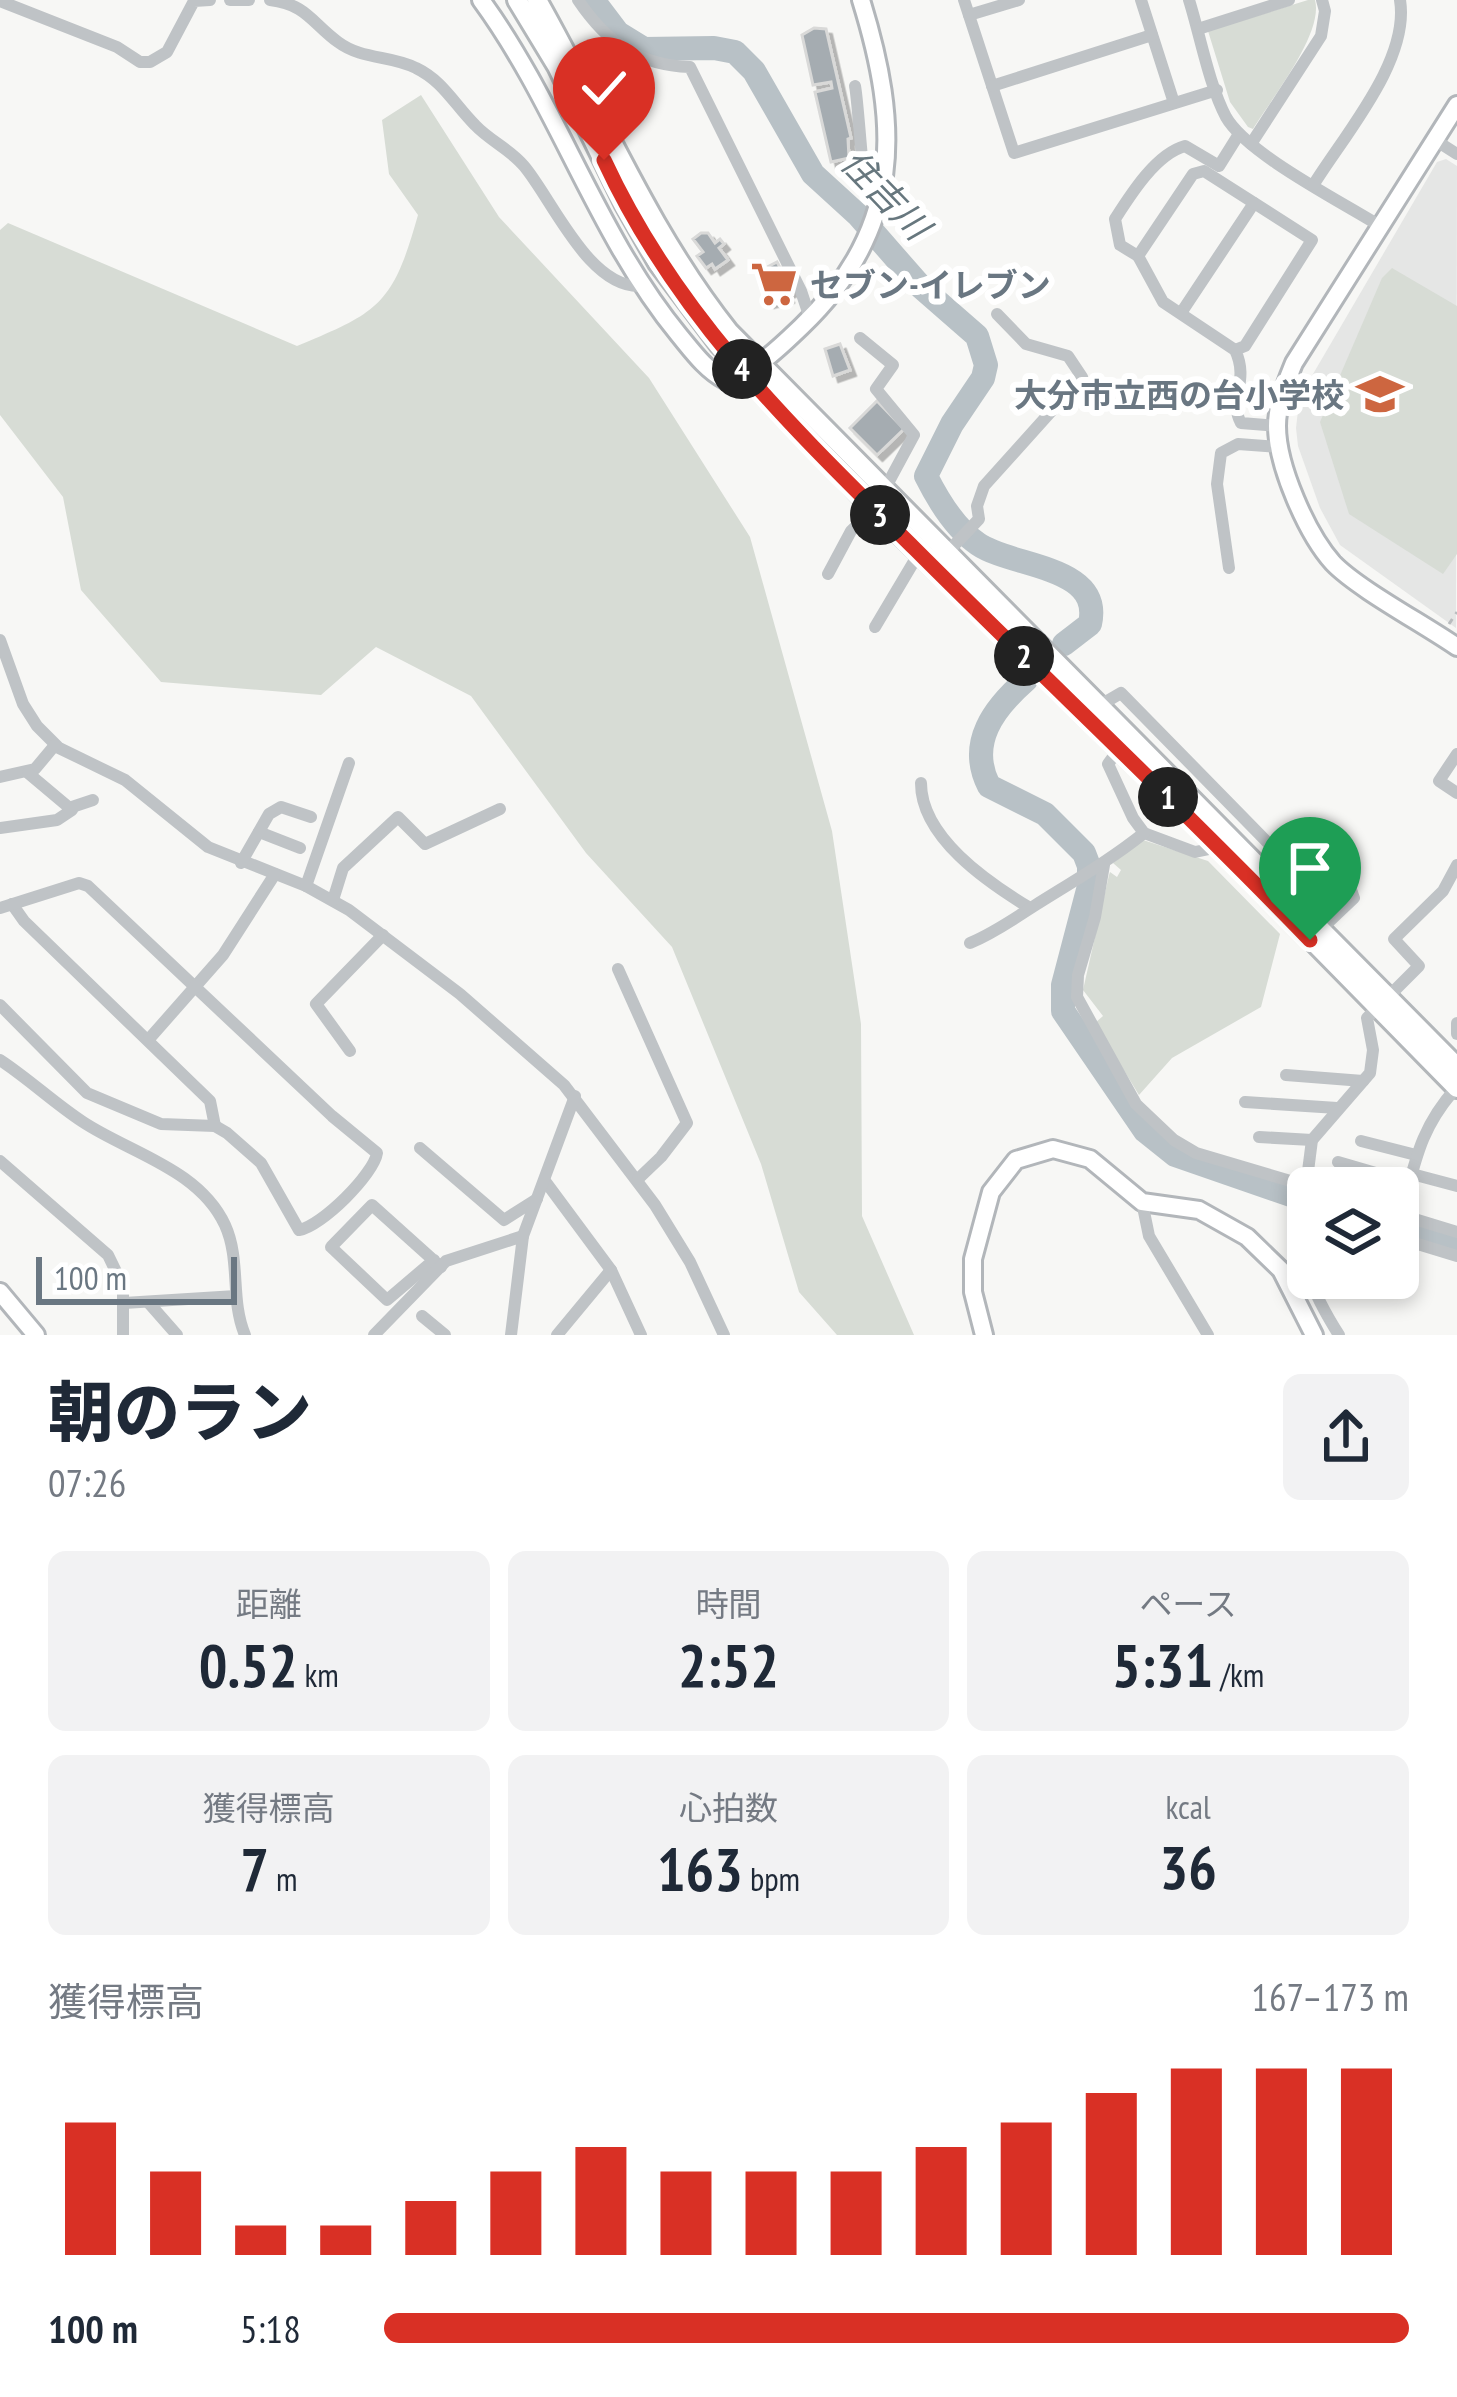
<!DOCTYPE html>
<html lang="ja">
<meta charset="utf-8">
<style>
:root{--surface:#fff;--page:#f2f2f3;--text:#1f2937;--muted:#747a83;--accent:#d93025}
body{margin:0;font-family:"PT Sans Narrow","Noto Sans JP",sans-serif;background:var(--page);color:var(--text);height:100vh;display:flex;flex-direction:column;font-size:45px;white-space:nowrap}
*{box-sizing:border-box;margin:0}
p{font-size:39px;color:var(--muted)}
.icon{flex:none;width:66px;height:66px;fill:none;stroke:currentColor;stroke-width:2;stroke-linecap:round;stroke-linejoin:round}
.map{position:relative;height:1335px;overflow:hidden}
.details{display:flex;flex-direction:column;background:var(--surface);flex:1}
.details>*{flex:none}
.fabs{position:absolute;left:1287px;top:1167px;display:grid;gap:24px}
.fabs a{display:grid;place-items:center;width:132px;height:132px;border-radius:18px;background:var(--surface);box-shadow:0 6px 18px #0003;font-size:60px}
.scale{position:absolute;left:36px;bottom:30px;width:201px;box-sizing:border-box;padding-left:12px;border:6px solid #6a7782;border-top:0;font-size:33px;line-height:42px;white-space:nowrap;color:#6a7782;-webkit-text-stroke:9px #fff;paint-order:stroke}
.pin{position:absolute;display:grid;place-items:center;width:102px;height:102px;color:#fff;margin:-123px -51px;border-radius:50% 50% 50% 0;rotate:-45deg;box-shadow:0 0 12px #0007}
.pin .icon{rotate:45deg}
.km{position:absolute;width:60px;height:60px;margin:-30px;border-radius:50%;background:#222;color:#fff;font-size:33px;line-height:60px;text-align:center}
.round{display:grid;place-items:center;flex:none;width:126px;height:126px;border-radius:18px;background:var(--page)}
.headline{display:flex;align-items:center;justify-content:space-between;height:204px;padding:0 48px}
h1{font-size:66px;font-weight:800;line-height:90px}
.metrics{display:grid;grid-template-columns:repeat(3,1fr);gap:18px;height:204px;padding:12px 48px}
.metrics div{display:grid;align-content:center;border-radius:18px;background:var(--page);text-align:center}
.metrics b{font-size:60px;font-weight:800}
.metrics small{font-size:33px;font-weight:400}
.metrics p{font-size:33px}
.chart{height:336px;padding:24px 48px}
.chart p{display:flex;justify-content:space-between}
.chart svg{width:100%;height:216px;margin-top:12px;stroke:var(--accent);stroke-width:6}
ul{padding:0 48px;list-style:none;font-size:39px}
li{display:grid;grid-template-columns:192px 144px 1fr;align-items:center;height:90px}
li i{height:30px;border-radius:15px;background:var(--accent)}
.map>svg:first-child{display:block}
.built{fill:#e5e6e5}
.green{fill:#d7dcd5}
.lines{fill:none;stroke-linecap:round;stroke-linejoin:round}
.river{stroke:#b8c1c6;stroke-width:24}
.building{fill:#a5acb1;stroke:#d9d9d8;stroke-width:3;filter:url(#shadow)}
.secondary-casing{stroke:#b2b6ba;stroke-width:22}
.primary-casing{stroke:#b3b7ba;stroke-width:24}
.path{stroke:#b9bcbe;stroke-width:3;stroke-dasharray:6 6;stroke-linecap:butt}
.street{stroke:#bfc3c6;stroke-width:12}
.secondary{stroke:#fff;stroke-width:16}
.primary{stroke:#fff;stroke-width:18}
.route-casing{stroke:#fff;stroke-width:24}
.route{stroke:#d93025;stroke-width:15}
.labels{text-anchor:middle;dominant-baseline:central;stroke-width:12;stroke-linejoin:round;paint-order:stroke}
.poi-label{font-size:33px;font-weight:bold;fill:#6a7782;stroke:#fff;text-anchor:start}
.water-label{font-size:36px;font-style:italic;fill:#67777e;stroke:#fff}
</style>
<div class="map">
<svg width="1457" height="1335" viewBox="0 0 1457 1335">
<defs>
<filter id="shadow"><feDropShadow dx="5.5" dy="5.5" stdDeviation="0" flood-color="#0004"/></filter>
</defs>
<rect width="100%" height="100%" fill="#f7f7f5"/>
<!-- built -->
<path class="built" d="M 1446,159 L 1457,166 L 1456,628 L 1340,545 L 1320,508 L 1298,446 L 1296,428 L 1299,402 L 1306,386 L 1437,162 Z"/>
<!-- green -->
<g class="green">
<path d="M 1308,0 L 1315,0 C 1324,33 1271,99 1253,129 L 1248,127 L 1230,102 L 1208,31 Z"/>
<path d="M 421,95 L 499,217 L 649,378 L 750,537 L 832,831 L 861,1024 L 862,1216 L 914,1335 L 837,1335 L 799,1292 L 761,1164 L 672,947 L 586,853 L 471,696 L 376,647 L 321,695 L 161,682 L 81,590 L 63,497 L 0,415 L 0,230 L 8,223 L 297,346 C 380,312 393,304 418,215 L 389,174 L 382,120 Z"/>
<path d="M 1392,268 L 1457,306 L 1457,554 L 1443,574 L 1349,514 L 1320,422 L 1382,278 Z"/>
<path d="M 1143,840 L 1208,861 L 1280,934 L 1261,1007 L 1172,1058 L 1139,1095 L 1095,1023 L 1103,1016 L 1083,990 L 1109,875 L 1110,872 L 1117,877 L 1121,870 L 1113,863 Z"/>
</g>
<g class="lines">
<!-- river -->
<g class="river">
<path d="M 593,0 L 618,33 L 644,49 L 714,48 L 735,52 L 754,71 L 813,174 L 859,216 L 922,288 L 977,336 L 986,365 L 983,378 L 952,424 L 926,476 C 938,500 956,529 978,544 C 1013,568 1103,565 1090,624 L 1064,644"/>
<path d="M 1026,680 C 994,708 967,743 989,786 L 1045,814 L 1084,853 L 1089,866 L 1089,886 L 1063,985 L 1063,1011 L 1145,1131 L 1175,1155 L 1308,1201"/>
<path d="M 1398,1228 L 1457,1246"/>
</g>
</g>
<!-- building -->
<g class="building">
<path d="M 814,28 L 826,29 L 851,138 L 848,139 L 849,158 L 831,162 L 815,92 L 832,88 L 831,82 L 813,85 L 802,35 Z"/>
<path d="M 701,233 L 708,233 L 715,243 L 720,239 L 724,244 L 719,248 L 728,260 L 715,269 L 712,264 L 706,268 L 697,256 L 703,252 L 693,239 Z"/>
<path d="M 777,262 L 792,290 L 786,293 L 788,297 L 769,302 L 756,273 Z"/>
<path d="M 840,344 L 850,370 L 833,376 L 825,349 Z"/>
<path d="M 877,401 L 904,429 L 877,455 L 850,428 Z"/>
</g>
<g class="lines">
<defs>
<g id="secondary">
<path d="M 481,0 C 558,105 596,234 679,335 C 693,352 706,370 725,380 C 755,372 779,348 801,327 C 904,229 900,126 861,0"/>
<path d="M 1457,105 L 1294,363 C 1286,383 1277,404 1277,426 C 1277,466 1307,534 1333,563 C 1358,589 1424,624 1457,647"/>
<path d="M 0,1292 L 36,1335"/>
<path d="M 984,1335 L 973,1292 L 973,1259 L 991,1192 L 1016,1160 L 1053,1149 L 1090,1159 L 1142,1202 L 1199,1210 L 1247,1237 L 1281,1270 L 1314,1335"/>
</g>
<g id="primary">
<path d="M 517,0 L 557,66 L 624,203 L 658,263 L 719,344 L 866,501 L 1248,875 L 1457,1088"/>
<path d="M 537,0 C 600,111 649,232 729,332 L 1457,1067"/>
</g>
</defs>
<!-- secondary casing -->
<use href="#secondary" class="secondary-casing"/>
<!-- primary casing -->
<use href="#primary" class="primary-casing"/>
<!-- path -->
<path class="path" d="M 1449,624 L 1457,612"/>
<!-- street -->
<g class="street">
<path d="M 230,0 L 249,0"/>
<path d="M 270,0 C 306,4 312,23 338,42 C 362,60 391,55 416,68 C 443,81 454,104 475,125 C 490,141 510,149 524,166 C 552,199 589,289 641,286"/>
<path d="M 578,0 C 607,43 638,65 690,67 L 801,291 L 810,318"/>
<path d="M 964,0 L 1014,153 L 1217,90"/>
<path d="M 1141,0 L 1174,103"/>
<path d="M 1189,0 C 1200,35 1209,85 1226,117 C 1247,154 1342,202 1380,226"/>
<path d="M 0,1 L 117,47 L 140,62 L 150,62 L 167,52 L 194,1 L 210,0"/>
<path d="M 969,15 L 1019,0"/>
<path d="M 1198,29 L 1289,0"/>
<path d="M 855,86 C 858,100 862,173 865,177 C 869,182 876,184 882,187"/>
<path d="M 992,86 L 1152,35"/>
<path d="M 1435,140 L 1457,154"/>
<path d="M 1251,144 L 1321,36 L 1325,11 L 1322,0"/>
<path d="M 1314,184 C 1345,134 1410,60 1400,0"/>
<path d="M 1138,256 L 1120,245 L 1115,219 C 1131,194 1156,154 1185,146 L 1219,166 L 1239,134"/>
<path d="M 1181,313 L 1254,203"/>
<path d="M 1235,350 L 1245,346 L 1312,240 L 1204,171 L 1193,174 L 1138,256 L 1163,302 L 1235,350 C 1250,381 1228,400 1241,423 L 1277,426"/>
<path d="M 942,558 L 979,519 L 977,506 L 984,486 L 1082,377 L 1068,356 L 1026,344 L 997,314"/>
<path d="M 1229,568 L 1217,484 L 1221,453 L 1238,444 L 1280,447"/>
<path d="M 828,574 L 851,531 L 874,509 L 914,435 L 876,389 L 893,365 L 860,338"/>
<path d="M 875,627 L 919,553"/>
<path d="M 0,640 L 23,704 L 37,726 L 59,748 L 125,780 L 208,847 L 306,886 L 349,910 L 460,994 L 564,1085 L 655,1205 L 690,1262 L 724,1335"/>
<path d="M 1097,707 L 1121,693 L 1274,849 C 1314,846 1341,858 1354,898 L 1315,935"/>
<path d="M 1457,754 L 1439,781 L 1457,793"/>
<path d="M 0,777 L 35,769 L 55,745"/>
<path d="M 921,783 C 921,837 987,882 1030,908"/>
<path d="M 72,807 L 93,800"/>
<path d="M 0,828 L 57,820 L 72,810 L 28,773"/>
<path d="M 259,832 L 300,848"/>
<path d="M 1144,833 L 1195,852 L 1219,847"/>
<path d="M 241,863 L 269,814 L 281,807 L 311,817"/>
<path d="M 1104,865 L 1095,917 L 1078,975 L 1077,997 L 1136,1104 L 1174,1140 L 1196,1153 L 1314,1188"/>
<path d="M 306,886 L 349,763"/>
<path d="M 333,900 L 343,868 L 398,817 L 425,844 L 500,809"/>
<path d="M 12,904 L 24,921 L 210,1101 L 215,1126"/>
<path d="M 0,908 L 79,883 L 88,886 L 332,1116 L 377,1153 C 374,1174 322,1226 299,1230 L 261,1163 L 227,1133 L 215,1126 L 161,1124 L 87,1093 L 0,1005"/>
<path d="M 970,943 C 994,933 1012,920 1034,906 C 1072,882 1109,861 1144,833 L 1133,818 L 1108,764 L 1121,746"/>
<path d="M 618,969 L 687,1123 L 661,1157 L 638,1179"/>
<path d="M 1457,1023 L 1457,1034"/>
<path d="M 149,1039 L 223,955 L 275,874"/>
<path d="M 350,1051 L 316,1004 L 383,935"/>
<path d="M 0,1060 C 29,1079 54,1103 83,1122 C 130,1153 199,1169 225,1225 C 241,1260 230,1300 245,1335"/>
<path d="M 1286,1075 L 1363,1081"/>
<path d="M 1245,1102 L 1337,1108"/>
<path d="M 1259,1137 L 1312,1140"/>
<path d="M 1361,1141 L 1416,1155"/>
<path d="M 420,1148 L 504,1220 L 537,1199"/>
<path d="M 0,1161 L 108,1255 L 123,1286 L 123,1335"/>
<path d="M 1338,1162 L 1410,1183"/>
<path d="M 1412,1174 L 1457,1186"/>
<path d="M 545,1181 L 611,1270 L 641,1335"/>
<path d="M 1142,1202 L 1149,1236 L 1208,1335"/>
<path d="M 1303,1210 L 1312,1140 L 1370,1073 L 1373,1050 L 1367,1018 L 1419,966 L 1394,939 L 1443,891 L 1457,865"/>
<path d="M 1307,1211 L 1303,1210 C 1297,1259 1313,1294 1339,1335"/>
<path d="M 1398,1214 L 1457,1232"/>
<path d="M 1401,1215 C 1415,1163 1419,1129 1457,1087"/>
<path d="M 1398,1238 L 1457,1256"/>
<path d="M 434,1260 L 387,1300 L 331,1247 L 372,1205 L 441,1267"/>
<path d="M 148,1302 L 177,1335"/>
<path d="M 124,1303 L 236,1296"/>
<path d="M 422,1316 L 445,1335"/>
<path d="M 374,1335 L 446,1261 L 523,1236"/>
<path d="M 511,1335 L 523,1236 L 575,1096"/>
<path d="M 557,1335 L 611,1270"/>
</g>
<!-- secondary -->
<use href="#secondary" class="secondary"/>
<!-- primary -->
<use href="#primary" class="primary"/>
</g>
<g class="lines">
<defs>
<path id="route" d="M 604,160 C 677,318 794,429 915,549 C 1046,680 1182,807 1310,940"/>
</defs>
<!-- route casing -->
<use href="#route" class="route-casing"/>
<!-- route -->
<use href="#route" class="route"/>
</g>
<!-- icons -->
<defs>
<symbol id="supermarket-bare" viewBox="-9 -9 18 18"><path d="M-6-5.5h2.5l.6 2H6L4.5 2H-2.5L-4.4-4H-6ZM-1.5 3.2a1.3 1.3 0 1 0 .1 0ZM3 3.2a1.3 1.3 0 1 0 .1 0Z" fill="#cd6640" stroke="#fff" stroke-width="2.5" paint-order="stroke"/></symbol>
<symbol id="school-bare" viewBox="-9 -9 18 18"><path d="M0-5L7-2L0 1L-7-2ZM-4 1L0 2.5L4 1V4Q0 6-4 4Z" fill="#cd6640" stroke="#fff" stroke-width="2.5" paint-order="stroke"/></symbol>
</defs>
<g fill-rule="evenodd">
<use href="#supermarket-bare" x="741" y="251" width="66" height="66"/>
<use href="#school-bare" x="1347" y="361" width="66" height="66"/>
</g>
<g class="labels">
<!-- poi labels -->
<g class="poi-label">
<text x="810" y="284">セブン-イレブン</text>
<text x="1344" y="394" text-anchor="end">大分市立西の台小学校</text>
</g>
<!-- water labels -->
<g class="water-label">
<text transform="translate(886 194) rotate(46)">住吉川</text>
</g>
</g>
</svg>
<div class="fabs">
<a><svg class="icon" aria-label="layers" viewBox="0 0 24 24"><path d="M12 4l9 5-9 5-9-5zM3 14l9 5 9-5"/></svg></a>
</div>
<div class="scale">100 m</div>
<div class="pin" style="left:1310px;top:940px;background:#1e9e55"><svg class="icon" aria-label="arrive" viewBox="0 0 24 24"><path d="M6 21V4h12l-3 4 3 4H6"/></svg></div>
<div class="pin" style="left:604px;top:160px;background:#d93025"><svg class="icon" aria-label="check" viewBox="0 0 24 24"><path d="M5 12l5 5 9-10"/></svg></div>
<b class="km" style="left:1168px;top:797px">1</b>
<b class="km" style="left:1024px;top:656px">2</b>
<b class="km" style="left:880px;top:515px">3</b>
<b class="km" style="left:742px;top:369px">4</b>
</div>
<section class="details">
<div class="headline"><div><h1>朝のラン</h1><p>07:26</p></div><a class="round"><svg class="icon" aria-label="share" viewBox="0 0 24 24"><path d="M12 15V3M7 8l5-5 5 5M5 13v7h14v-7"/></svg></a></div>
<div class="metrics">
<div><p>距離</p><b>0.52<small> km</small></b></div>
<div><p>時間</p><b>2:52</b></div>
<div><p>ペース</p><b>5:31<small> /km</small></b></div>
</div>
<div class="metrics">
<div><p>獲得標高</p><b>7<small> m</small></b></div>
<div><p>心拍数</p><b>163<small> bpm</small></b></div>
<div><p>kcal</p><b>36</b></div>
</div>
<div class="chart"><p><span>獲得標高</span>167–173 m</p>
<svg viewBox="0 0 160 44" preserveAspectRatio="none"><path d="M5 44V17M15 44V27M25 44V38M35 44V38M45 44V33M55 44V27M65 44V22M75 44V27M85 44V27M95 44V27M105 44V22M115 44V17M125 44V11M135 44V6M145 44V6M155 44V6"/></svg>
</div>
<ul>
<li><b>100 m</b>5:18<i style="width:100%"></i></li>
</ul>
</section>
